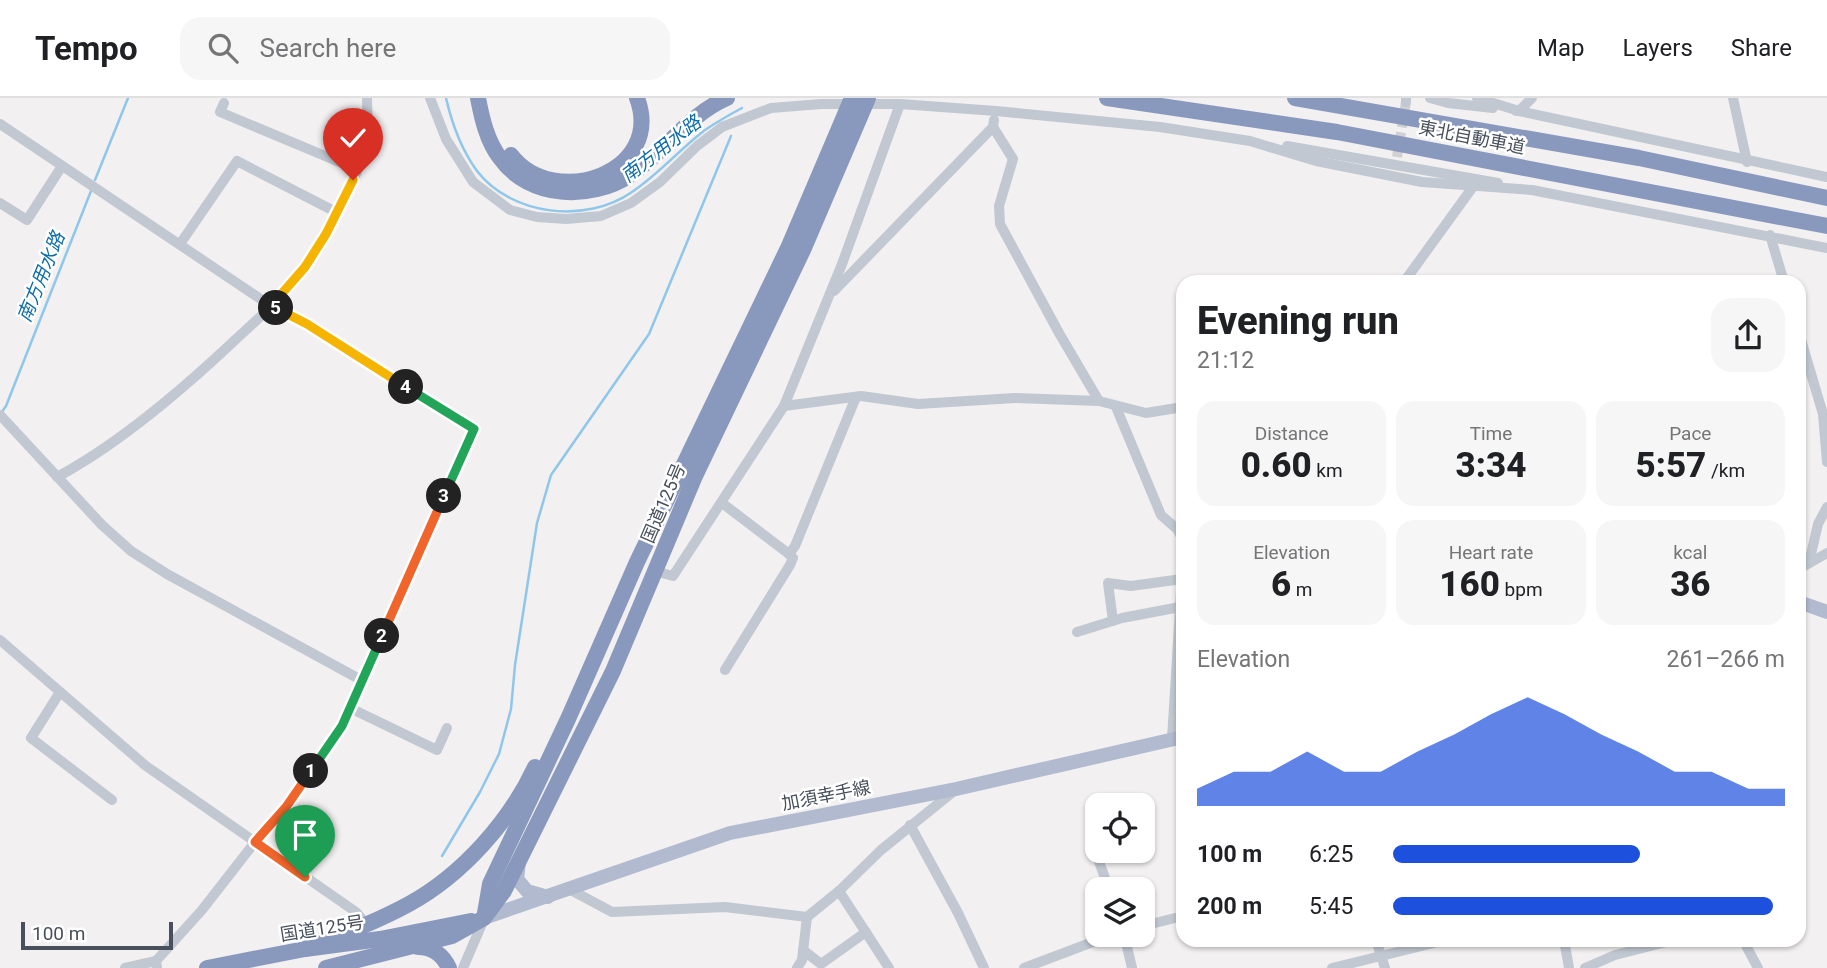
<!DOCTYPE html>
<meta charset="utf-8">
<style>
:root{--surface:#fff;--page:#f6f6f6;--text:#202124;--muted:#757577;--line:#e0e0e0;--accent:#1e50de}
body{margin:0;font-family:Roboto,"Noto Sans JP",sans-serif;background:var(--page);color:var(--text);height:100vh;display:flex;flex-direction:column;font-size:26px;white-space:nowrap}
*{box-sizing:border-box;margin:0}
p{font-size:23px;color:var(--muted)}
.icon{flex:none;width:38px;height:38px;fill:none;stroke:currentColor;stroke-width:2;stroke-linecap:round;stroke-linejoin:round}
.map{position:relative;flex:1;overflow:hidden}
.sheet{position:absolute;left:1176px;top:177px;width:630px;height:672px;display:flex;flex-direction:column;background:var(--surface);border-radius:21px;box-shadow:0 2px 5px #0004}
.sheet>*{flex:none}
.tools{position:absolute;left:1085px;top:695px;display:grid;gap:14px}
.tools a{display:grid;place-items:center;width:70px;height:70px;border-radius:14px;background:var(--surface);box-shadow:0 2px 5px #0004;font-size:35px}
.scale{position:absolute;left:21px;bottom:18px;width:152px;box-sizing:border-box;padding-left:7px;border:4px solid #48505d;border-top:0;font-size:19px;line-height:24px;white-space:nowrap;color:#48505d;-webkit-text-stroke:5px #fff;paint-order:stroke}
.pin{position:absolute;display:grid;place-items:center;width:60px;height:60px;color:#fff;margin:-72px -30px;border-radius:50% 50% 50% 0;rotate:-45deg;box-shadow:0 0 7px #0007}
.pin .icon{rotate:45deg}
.km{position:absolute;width:35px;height:35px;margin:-18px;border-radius:50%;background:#222;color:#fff;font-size:19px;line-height:35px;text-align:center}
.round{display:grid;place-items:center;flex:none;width:74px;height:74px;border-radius:21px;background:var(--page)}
.summary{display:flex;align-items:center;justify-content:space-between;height:119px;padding:0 21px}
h1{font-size:38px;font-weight:800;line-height:52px}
.stats{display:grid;grid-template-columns:repeat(3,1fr);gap:10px;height:119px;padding:7px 21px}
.stats div{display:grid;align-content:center;border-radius:18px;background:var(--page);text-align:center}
.stats b{font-size:35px;font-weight:800}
.stats small{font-size:19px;font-weight:400}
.stats p{font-size:19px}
.chart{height:196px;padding:14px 21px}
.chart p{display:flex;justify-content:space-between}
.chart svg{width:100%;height:126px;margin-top:7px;fill:var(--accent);opacity:.7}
ul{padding:0 21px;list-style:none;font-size:23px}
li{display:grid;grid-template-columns:112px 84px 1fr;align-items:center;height:52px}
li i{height:18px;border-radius:9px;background:var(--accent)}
header{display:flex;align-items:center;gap:42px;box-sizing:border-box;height:98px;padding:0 35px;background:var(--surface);border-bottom:2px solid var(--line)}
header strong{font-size:33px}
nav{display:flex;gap:38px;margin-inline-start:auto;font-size:24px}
.search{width:490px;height:63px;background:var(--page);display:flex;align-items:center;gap:18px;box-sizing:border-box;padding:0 24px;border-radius:21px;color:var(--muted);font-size:26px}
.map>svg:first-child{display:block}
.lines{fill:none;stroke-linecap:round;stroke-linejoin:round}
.stream{stroke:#8fc7ea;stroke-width:2.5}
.minor-tunnel{stroke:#d0d0d3;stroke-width:10;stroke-dasharray:10 5;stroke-linecap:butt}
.minor{stroke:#c1c8d1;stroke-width:10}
.major{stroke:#b1bace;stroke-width:14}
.highway{stroke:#8999bd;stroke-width:16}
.split-1-casing{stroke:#fff;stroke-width:14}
.split-2-casing{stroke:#fff;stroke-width:14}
.split-3-casing{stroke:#fff;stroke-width:14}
.split-4-casing{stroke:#fff;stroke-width:14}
.split-5-casing{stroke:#fff;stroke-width:14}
.split-6-casing{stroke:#fff;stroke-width:14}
.split-1{stroke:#f0652b;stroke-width:9}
.split-2{stroke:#22a559;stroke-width:9}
.split-3{stroke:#f0652b;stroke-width:9}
.split-4{stroke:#22a559;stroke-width:9}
.split-5{stroke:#f5b400;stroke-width:9}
.split-6{stroke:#f5b400;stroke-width:9}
.labels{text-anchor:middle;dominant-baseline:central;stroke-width:5;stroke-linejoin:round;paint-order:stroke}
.street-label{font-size:18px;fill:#48505d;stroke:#fff}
.water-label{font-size:19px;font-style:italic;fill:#106ea8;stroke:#fff}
</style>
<header>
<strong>Tempo</strong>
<div class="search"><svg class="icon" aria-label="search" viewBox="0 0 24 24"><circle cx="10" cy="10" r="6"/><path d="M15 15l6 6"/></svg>Search here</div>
<nav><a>Map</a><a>Layers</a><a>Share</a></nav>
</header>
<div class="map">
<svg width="1827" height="870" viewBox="0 0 1827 870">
<rect width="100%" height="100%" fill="#f2f0f0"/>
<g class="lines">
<!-- stream -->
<g class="stream">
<path d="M 446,0 C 452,26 461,51 477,73 C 512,118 586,126 632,94 C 659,76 680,51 705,32 C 717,24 729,17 742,10"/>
<path d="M 95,82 L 128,0"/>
<path d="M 1,315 L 6,308 L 91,93"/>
<path d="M 442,758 L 480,694 L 499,656 L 511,611 L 515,567 L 537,425 L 551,377 L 649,236 L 731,38"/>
</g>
<!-- minor-tunnel -->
<path class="minor-tunnel" d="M 1397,59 L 1406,4"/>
<!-- minor -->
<g class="minor">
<path d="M 430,0 L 446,41 L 473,84 L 510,112 L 537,119 L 566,121 L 601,118 L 631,105 L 660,84 L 697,48 L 722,29 L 771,10 L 821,6 L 900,6 L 996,13 L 1160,29 L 1250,43 L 1316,63 L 1422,84 L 1532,92 L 1827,150"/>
<path d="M 1430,0 L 1448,5 L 1493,10"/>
<path d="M 1477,0 L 1519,13 L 1827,79"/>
<path d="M 1733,0 L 1747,64"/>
<path d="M 1406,4 L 1406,0"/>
<path d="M 224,5 L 220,14 L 356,71"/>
<path d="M 1516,13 L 1519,13 L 1532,0"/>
<path d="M 0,26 L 271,208 L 307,226 L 474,331 L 342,628 L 286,709 L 255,744 L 202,812 L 156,863 L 157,870"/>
<path d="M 993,29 L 1013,61 L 999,108 L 1000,126 L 1059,235 L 1099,303"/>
<path d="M 1287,48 L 1498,85"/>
<path d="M 0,105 L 27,122 L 62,68"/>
<path d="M 1770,137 L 1784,184"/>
<path d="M 180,146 L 237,63 L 336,114"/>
<path d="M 1404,184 L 1475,86"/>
<path d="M 834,193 L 993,29 L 994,22"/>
<path d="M 1799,235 L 1823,316 L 1827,364"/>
<path d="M 784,308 L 861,298 L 918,306 L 1015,300 L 1099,303 L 1146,315 L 1183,309"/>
<path d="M 1116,309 L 1161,417 L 1178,432 L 1183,443"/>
<path d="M 0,317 L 102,427 L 131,453 L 167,476 L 361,582"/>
<path d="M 57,379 C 119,346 183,291 234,243 C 258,221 284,198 304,171 C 326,141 359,79 367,42 C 369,29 367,13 367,0"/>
<path d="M 722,405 L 789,456 L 795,448 L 856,299"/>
<path d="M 1809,465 L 1818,426 L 1827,409"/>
<path d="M 1799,471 L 1827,455"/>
<path d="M 655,473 L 673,478 L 784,308 L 842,166 L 900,6"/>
<path d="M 1113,523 L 1108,485 L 1131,488 L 1182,481"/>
<path d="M 1077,534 L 1122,520 L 1180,509"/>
<path d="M 0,542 L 146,668 L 356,814 L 367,827"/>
<path d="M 725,572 L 790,467 L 793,460 L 789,456"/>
<path d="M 60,594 L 31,640 L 112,702"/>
<path d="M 350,610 L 437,652 L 447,630"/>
<path d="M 1172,641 L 1183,462"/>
<path d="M 910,727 L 958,815 L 984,870"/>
<path d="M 1097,758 L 1109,791"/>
<path d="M 569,791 L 612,814 L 725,809 L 807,819 L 839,793 L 881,752 L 954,693"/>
<path d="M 839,793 L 889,870"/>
<path d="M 1143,828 L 1183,818"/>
<path d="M 1124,836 L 1132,870"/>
<path d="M 1376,842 L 1385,870"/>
<path d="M 1564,842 L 1569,870"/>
<path d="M 1743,842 L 1758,870"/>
<path d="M 803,852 L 821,866 L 866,834"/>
<path d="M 125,870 L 156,863"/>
<path d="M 463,870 L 484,821"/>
<path d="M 797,870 L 802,862 L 807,819"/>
<path d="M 1024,870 L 1114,836"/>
<path d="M 1332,870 L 1446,842"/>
<path d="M 1585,870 L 1615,857 L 1674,842"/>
</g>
<!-- major -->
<g class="major">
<path d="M 1799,504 L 1827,514"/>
<path d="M 519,764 L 517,781 L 527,793 L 548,799"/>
<path d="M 484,820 L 730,735 L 956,691 L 1183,639"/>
</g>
<!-- highway -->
<g class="highway">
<path d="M 478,0 C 482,21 487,43 500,60 C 529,101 591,103 630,77 C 665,54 688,17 727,0"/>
<path d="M 1107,0 L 1337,34 L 1827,128"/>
<path d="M 1295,0 L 1639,60 L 1827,100"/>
<path d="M 511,57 C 554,113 665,75 637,0"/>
<path d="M 485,815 L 490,786 L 568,621 L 637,464 L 789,148 L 852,0"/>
<path d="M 418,849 C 432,849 443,857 449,870"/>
<path d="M 305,851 C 341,837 376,824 409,806 C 462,777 510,723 535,669"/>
<path d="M 207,870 L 305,851 L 380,841 L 471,823"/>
<path d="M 326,870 L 452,838 L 484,820 L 504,793 L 613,573 L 695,378 L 803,152 L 868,0"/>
</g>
</g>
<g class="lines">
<defs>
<path id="split-1" d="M 305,779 L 255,744 L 286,709 L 311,673"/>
<path id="split-2" d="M 311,673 L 342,628 L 382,538"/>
<path id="split-3" d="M 382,538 L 444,398"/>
<path id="split-4" d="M 406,289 L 474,331 L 444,398"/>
<path id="split-5" d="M 276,210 L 307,226 L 406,289"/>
<path id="split-6" d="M 276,210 L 271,208 L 305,169 L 326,136 L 353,82"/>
</defs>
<!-- split-1 casing -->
<use href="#split-1" class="split-1-casing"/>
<!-- split-2 casing -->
<use href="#split-2" class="split-2-casing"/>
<!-- split-3 casing -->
<use href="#split-3" class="split-3-casing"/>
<!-- split-4 casing -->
<use href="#split-4" class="split-4-casing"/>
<!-- split-5 casing -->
<use href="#split-5" class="split-5-casing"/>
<!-- split-6 casing -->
<use href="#split-6" class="split-6-casing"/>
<!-- split-1 -->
<use href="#split-1" class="split-1"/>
<!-- split-2 -->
<use href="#split-2" class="split-2"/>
<!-- split-3 -->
<use href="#split-3" class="split-3"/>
<!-- split-4 -->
<use href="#split-4" class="split-4"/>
<!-- split-5 -->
<use href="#split-5" class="split-5"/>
<!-- split-6 -->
<use href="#split-6" class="split-6"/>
</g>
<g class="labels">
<!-- street labels -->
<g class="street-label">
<text transform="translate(1472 39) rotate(11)">東北自動車道</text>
<text transform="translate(663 405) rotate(-67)">国道125号</text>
<text transform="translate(826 697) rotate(-11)">加須幸手線</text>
<text transform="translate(322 830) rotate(-9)">国道125号</text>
</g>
<!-- water labels -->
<g class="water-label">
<text transform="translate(661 51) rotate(-38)">南方用水路</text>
<text transform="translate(41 179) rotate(-68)">南方用水路</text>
</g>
</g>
</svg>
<div class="tools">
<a><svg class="icon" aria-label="locate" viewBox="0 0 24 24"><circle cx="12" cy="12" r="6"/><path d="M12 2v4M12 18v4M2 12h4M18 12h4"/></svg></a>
<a><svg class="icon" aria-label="layers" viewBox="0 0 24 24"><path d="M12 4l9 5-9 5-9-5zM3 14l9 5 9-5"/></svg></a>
</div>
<div class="scale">100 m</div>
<div class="pin" style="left:305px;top:779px;background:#1e9e55"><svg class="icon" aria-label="arrive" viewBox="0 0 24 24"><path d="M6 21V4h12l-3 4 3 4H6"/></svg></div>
<div class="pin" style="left:353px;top:82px;background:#d93025"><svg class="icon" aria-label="check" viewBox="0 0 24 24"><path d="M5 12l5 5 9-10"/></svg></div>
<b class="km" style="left:311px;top:673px">1</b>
<b class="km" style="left:382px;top:538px">2</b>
<b class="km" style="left:444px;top:398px">3</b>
<b class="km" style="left:406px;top:289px">4</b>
<b class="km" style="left:276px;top:210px">5</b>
<section class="sheet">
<div class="summary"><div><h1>Evening run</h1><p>21:12</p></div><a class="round"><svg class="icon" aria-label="share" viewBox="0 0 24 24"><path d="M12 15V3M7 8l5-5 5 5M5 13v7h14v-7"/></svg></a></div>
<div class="stats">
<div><p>Distance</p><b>0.60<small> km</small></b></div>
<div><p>Time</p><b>3:34</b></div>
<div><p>Pace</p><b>5:57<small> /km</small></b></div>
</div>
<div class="stats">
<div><p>Elevation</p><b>6<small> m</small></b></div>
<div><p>Heart rate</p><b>160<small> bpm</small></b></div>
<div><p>kcal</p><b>36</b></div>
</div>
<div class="chart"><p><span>Elevation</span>261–266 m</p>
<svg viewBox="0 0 160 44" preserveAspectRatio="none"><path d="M0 44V38L10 32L20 32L30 25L40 32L50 32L60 25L70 19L80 12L90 6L100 12L110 19L120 25L130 32L140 32L150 38L160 38V44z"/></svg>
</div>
<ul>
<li><b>100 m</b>6:25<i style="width:63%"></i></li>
<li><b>200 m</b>5:45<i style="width:97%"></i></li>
</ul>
</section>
</div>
